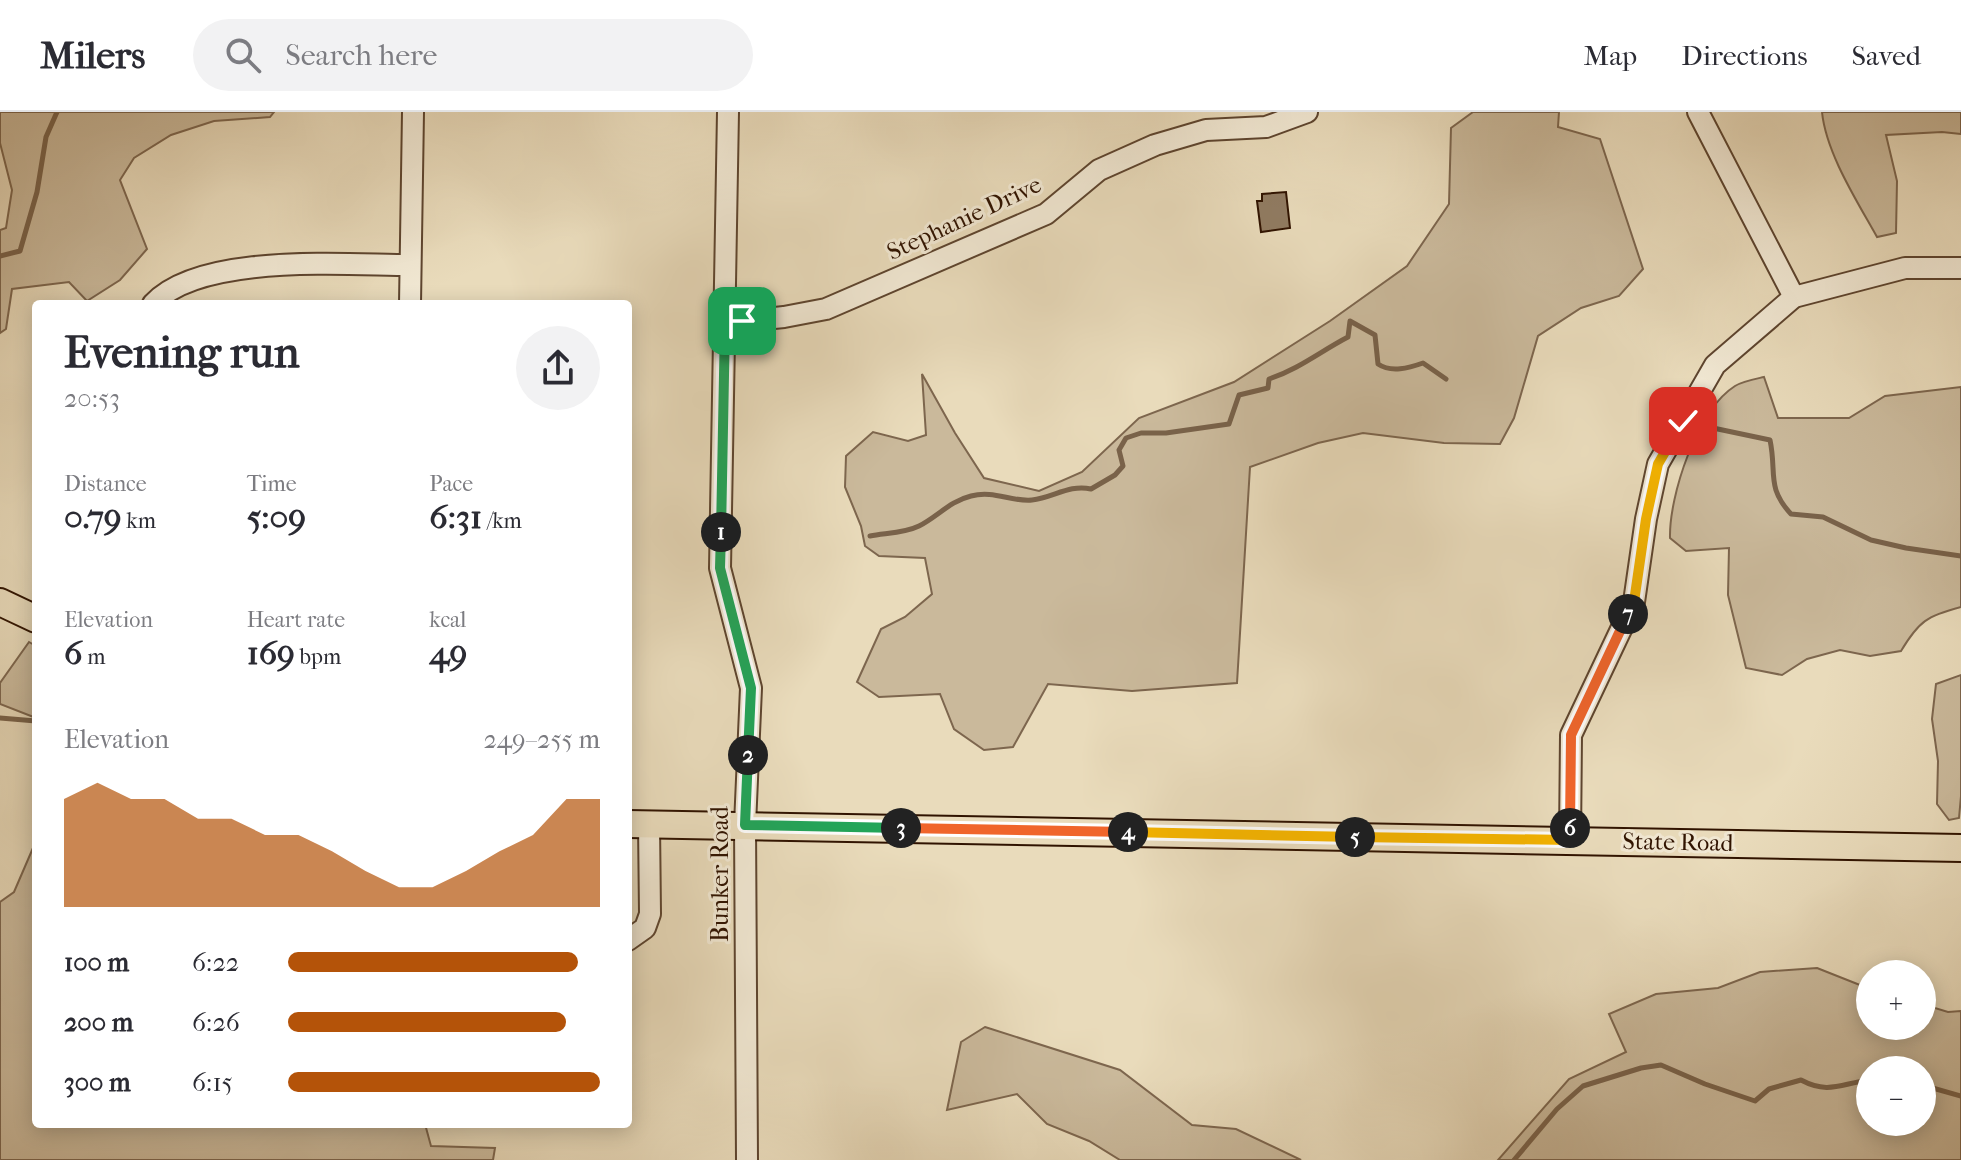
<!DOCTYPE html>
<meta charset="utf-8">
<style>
:root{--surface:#fff;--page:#f2f2f3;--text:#2b2b33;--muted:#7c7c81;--line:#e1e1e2;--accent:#b45309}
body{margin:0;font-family:"IM FELL French Canon",serif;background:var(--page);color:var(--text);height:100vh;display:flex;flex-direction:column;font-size:30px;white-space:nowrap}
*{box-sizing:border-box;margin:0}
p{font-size:26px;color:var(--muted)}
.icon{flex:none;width:44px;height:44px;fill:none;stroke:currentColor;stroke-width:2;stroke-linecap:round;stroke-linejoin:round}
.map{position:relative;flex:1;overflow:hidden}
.side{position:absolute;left:32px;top:188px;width:600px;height:828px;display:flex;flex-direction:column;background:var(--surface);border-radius:8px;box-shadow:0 4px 20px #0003}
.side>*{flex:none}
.fabs{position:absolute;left:1856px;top:848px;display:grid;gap:16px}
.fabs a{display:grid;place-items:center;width:80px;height:80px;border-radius:50%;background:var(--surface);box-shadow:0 4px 20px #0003;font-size:40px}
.pin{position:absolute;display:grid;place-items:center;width:68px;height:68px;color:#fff;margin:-34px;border-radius:16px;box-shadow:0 4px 12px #0006}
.km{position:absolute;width:40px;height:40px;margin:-20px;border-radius:50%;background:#222;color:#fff;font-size:22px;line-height:40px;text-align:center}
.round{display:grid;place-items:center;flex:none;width:84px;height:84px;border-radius:42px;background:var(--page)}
.summary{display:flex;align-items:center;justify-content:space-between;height:136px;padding:0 32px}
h1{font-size:44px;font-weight:800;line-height:60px}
.figures{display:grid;grid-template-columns:repeat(3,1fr);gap:12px;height:136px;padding:8px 32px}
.figures div{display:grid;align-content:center}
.figures b{font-size:34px;font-weight:800}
.figures small{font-size:22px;font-weight:400}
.figures p{font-size:22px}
.chart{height:224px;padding:16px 32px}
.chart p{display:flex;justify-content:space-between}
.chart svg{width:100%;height:144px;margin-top:8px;fill:var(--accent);opacity:.7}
ul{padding:0 32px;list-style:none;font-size:26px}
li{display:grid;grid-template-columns:128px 96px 1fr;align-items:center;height:60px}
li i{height:20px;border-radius:10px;background:var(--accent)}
header{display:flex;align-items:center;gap:48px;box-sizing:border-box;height:112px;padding:0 40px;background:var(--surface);border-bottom:2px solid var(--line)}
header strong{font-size:38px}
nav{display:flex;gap:44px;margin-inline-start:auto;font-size:28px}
.search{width:560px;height:72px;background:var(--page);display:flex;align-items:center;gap:20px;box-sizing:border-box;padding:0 28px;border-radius:44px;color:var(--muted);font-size:30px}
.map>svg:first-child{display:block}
.green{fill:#cab99b;stroke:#7d664e;stroke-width:2;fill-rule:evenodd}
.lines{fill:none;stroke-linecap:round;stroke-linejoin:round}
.stream{stroke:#79624a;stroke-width:5}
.building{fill:#907b61;stroke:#301300;stroke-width:2}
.minor-casing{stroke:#5e452f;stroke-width:24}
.major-casing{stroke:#301300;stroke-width:30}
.minor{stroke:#f1e8d3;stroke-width:20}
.major{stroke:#e9dbbb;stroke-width:26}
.split-1-casing{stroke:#fff;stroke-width:16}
.split-2-casing{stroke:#fff;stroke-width:16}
.split-3-casing{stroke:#fff;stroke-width:16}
.split-4-casing{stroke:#fff;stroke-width:16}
.split-5-casing{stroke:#fff;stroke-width:16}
.split-6-casing{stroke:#fff;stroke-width:16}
.split-7-casing{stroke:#fff;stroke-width:16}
.split-8-casing{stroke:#fff;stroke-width:16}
.split-1{stroke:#22a559;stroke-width:10}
.split-2{stroke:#22a559;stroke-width:10}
.split-3{stroke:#22a559;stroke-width:10}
.split-4{stroke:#f0652b;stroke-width:10}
.split-5{stroke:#f5b400;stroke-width:10}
.split-6{stroke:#f5b400;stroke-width:10}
.split-7{stroke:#f0652b;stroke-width:10}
.split-8{stroke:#f5b400;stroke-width:10}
.labels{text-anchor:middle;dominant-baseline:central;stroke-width:6;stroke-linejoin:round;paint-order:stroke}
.street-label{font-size:24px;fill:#301300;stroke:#f1e8d3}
</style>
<header>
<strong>Milers</strong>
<div class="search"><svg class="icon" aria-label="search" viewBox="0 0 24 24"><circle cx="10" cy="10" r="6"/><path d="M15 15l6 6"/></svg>Search here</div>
<nav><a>Map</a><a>Directions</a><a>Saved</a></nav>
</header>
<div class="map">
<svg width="1961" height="1048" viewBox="0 0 1961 1048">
<rect width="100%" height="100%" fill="#e9dbbb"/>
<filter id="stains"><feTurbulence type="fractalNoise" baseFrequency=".0025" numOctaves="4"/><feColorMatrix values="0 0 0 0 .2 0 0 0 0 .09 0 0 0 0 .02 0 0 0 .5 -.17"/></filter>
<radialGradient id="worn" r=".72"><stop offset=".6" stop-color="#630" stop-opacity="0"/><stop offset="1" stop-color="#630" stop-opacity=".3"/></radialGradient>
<!-- green -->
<g class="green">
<path d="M 0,0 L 274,0 L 270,5 L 214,9 L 171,23 L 134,46 L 120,68 L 147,137 L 120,168 L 87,189 L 69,170 L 12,177 L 6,217 L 0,221 L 0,118 L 6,116 L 12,78 L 0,31 Z"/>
<path d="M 1473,0 L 1559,0 L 1558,15 L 1600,27 L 1643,157 L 1619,184 L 1581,196 L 1538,224 L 1514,306 L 1500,332 L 1444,331 L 1363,321 L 1318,331 L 1250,355 L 1237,571 L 1132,579 L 1048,572 L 1013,635 L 984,638 L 954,617 L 940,582 L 879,585 L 857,570 L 881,517 L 905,505 L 932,482 L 925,446 L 879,444 L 865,434 L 861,414 L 845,375 L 846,344 L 873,320 L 908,329 L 926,323 L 922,262 L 955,321 L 984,366 L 1039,379 L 1082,360 L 1139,306 L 1234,270 L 1330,209 L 1407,154 L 1449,92 L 1451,16 Z"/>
<path d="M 1822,0 L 1961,0 L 1961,22 L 1942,20 L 1886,23 L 1897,69 L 1896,121 L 1877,125 C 1857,89 1826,41 1822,0 Z"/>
<path d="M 1764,265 L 1778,306 L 1849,306 L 1885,284 L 1961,275 L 1961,495 C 1927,504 1919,509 1901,539 L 1870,544 L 1840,538 L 1807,547 L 1782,563 L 1746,556 L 1728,483 L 1729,436 L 1686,439 L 1670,426 C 1669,384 1697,298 1735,274 C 1743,269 1755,267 1764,265 Z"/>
<path d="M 29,530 L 36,534 L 36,606 L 0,592 L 0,571 Z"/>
<path d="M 1961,563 L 1961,684 L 1959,706 L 1949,708 L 1937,692 L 1938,649 L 1932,607 L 1936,572 Z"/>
<path d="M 36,729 L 36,1012 L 425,1012 L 431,1034 L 495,1036 L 493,1048 L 0,1048 L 0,790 L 14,780 Z"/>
<path d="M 1817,856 L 1870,877 L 1870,914 L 1922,914 L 1922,892 L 1948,900 L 1961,899 L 1961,1048 L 1498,1048 L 1569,967 L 1626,940 L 1609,902 L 1656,882 L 1718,876 L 1760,860 ZM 1870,958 L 1922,958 L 1922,1010 L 1870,1010 Z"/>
<path d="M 985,915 L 1120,958 L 1192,1013 L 1236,1017 L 1301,1048 L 1120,1048 L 1089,1029 L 1047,1012 L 1017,982 L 947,998 L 961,930 Z"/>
</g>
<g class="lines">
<!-- stream -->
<g class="stream">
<path d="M 0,144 L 20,139 L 37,80 L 46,25 L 57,0"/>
<path d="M 1713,316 L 1770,328 C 1777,361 1766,375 1791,402 L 1823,405 L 1871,428 L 1906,436 L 1961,444"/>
<path d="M 870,424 C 886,421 905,421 919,414 C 937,405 950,389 971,384 C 994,378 1011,390 1032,388 C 1053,386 1069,372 1091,377 L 1115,363 L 1123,354 L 1119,338 L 1126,326 L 1141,321 L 1166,321 L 1229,312 L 1239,283 L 1268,276 L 1269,267 C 1299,257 1321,239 1348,225 L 1350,209 L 1375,223 L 1378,252 C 1391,261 1409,256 1423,251 L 1446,267"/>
<path d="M 0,606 L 36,609"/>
<path d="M 1922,973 L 1961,984"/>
<path d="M 1514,1048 L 1557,997 L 1583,974 L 1641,956 L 1661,953 L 1705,972 L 1755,989 L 1769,977 L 1801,968 C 1829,983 1842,971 1870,968"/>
</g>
</g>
<!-- building -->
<path class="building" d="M 1286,80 L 1290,116 L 1261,120 L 1257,89 L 1262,89 L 1262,82 Z"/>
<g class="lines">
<defs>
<g id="minor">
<path d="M 728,0 L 720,456 L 751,576 L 745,713 L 747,1048"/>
<path d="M 1698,0 L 1794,185"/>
<path d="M 153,192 C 200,141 344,153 410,153"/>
<path d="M 410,192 L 413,0"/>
<path d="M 725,211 L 784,205 L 826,197 L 1046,102 L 1099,58 L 1155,33 L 1206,18 L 1266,15 L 1307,0"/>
<path d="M 1570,728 L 1571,623 L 1634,490 L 1646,407 L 1658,352 L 1715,253 L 1794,185 L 1905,156 L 1961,156"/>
<path d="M 628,828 L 645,816 L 650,802 L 649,712"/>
</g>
<g id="major">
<path d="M 0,490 L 36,507"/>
<path d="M 628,712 L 1961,736"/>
</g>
</defs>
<!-- minor casing -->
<use href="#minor" class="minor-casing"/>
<!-- major casing -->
<use href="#major" class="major-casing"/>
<!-- minor -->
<use href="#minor" class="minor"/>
<!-- major -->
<use href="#major" class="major"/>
</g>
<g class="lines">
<defs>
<path id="split-1" d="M 721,420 L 725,211 L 742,209"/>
<path id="split-2" d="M 721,420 L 720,456 L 751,576 L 748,643"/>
<path id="split-3" d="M 748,643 L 745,713 L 901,716"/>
<path id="split-4" d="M 901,716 L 1128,720"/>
<path id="split-5" d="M 1128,720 L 1355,725"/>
<path id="split-6" d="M 1355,725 L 1570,728 L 1570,716"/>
<path id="split-7" d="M 1570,716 L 1571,623 L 1628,502"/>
<path id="split-8" d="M 1628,502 L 1634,490 L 1646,407 L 1658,352 L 1683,309"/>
</defs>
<!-- split-1 casing -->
<use href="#split-1" class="split-1-casing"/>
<!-- split-2 casing -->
<use href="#split-2" class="split-2-casing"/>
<!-- split-3 casing -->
<use href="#split-3" class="split-3-casing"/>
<!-- split-4 casing -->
<use href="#split-4" class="split-4-casing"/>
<!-- split-5 casing -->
<use href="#split-5" class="split-5-casing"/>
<!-- split-6 casing -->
<use href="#split-6" class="split-6-casing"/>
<!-- split-7 casing -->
<use href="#split-7" class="split-7-casing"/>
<!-- split-8 casing -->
<use href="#split-8" class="split-8-casing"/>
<!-- split-1 -->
<use href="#split-1" class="split-1"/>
<!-- split-2 -->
<use href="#split-2" class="split-2"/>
<!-- split-3 -->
<use href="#split-3" class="split-3"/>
<!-- split-4 -->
<use href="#split-4" class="split-4"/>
<!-- split-5 -->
<use href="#split-5" class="split-5"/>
<!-- split-6 -->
<use href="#split-6" class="split-6"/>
<!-- split-7 -->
<use href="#split-7" class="split-7"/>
<!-- split-8 -->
<use href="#split-8" class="split-8"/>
</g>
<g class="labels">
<!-- street labels -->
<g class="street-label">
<text transform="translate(964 106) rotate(-25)">Stephanie Drive</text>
<text transform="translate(1678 730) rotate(1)">State Road</text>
<text transform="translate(720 762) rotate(-90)">Bunker Road</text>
</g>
</g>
<rect width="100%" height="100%" filter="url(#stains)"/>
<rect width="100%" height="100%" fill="url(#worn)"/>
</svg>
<div class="fabs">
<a>+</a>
<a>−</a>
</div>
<div class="pin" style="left:742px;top:209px;background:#1e9e55"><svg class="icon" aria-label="arrive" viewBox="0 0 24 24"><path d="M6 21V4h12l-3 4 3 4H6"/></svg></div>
<div class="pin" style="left:1683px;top:309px;background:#d93025"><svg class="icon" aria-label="check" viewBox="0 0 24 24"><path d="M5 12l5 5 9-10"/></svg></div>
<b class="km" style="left:721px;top:420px">1</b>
<b class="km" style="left:748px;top:643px">2</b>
<b class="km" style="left:901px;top:716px">3</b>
<b class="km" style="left:1128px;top:720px">4</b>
<b class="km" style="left:1355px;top:725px">5</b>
<b class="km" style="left:1570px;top:716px">6</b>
<b class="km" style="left:1628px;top:502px">7</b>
<section class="side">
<div class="summary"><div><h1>Evening run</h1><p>20:53</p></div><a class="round"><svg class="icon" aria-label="share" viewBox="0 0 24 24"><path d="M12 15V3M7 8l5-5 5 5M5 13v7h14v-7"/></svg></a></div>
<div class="figures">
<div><p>Distance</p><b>0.79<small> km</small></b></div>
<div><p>Time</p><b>5:09</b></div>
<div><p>Pace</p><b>6:31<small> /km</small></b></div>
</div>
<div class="figures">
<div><p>Elevation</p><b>6<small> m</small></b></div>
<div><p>Heart rate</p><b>169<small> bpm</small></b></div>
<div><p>kcal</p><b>49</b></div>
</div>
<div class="chart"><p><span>Elevation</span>249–255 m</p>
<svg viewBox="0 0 160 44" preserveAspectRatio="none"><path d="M0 44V11L10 6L20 11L30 11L40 17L50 17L60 22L70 22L80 27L90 33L100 38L110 38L120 33L130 27L140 22L150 11L160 11V44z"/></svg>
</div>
<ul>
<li><b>100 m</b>6:22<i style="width:93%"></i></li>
<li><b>200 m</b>6:26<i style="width:89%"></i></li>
<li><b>300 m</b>6:15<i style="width:100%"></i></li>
</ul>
</section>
</div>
